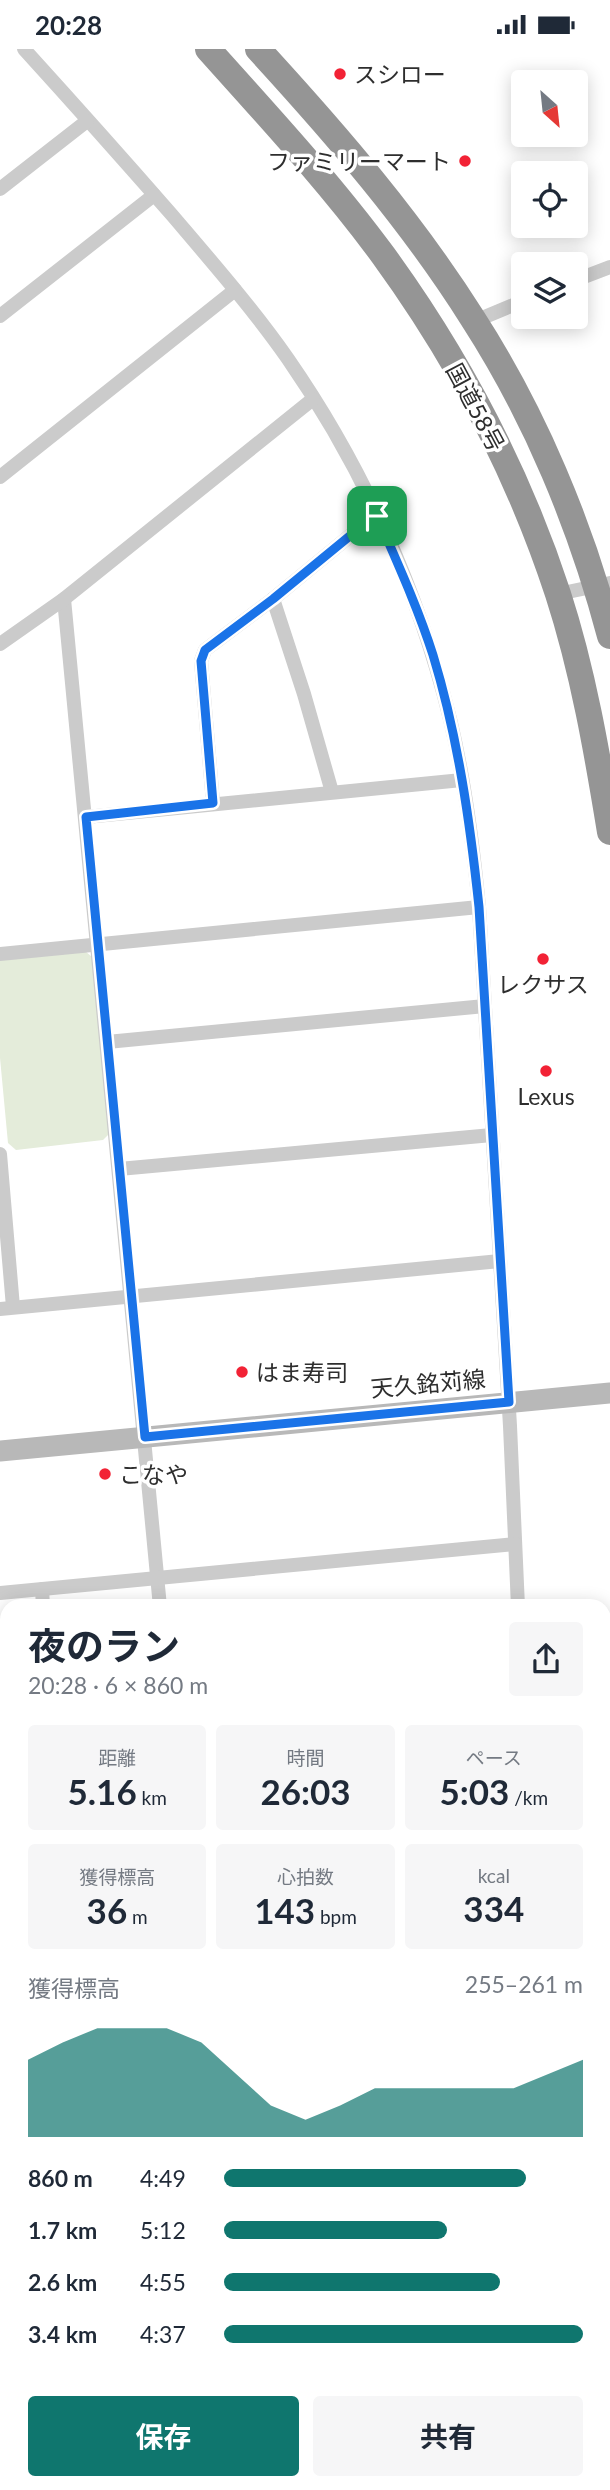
<!DOCTYPE html>
<html lang="ja">
<meta charset="utf-8">
<style>
:root{--surface:#fff;--page:#f6f6f7;--text:#1f2937;--muted:#747a83;--accent:#0f766e}
body{margin:0;font-family:Lato,"Noto Sans JP",sans-serif;background:var(--page);color:var(--text);height:100vh;display:flex;flex-direction:column;font-size:26px;white-space:nowrap}
*{box-sizing:border-box;margin:0}
p{font-size:23px;color:var(--muted)}
.icon{flex:none;width:38px;height:38px;fill:none;stroke:currentColor;stroke-width:2;stroke-linecap:round;stroke-linejoin:round}
.map{position:relative;flex:1;overflow:hidden}
.side{position:absolute;left:0px;top:1550px;width:611px;height:891px;display:flex;flex-direction:column;background:var(--surface);border-radius:21px 21px 0 0;box-shadow:0 4px 18px #0003}
.side>*{flex:none}
.needle{width:46px;rotate:153deg}
.fabs{position:absolute;left:511px;top:21px;display:grid;gap:14px}
.fabs a{display:grid;place-items:center;width:77px;height:77px;border-radius:7px;background:var(--surface);box-shadow:0 4px 18px #0003;font-size:35px}
.pin{position:absolute;display:grid;place-items:center;width:60px;height:60px;color:#fff;margin:-30px;border-radius:14px;box-shadow:0 4px 10px #0006}
.round{display:grid;place-items:center;flex:none;width:74px;height:74px;border-radius:7px;background:var(--page)}
.summary{display:flex;align-items:center;justify-content:space-between;height:119px;padding:0 28px}
h1{font-size:38px;font-weight:700;line-height:52px}
.figures{display:grid;grid-template-columns:repeat(3,1fr);gap:10px;height:119px;padding:7px 28px}
.figures div{display:grid;align-content:center;border-radius:7px;background:var(--page);text-align:center}
.figures b{font-size:35px;font-weight:700}
.figures small{font-size:19px;font-weight:400}
.figures p{font-size:19px}
.chart{height:196px;padding:14px 28px}
.chart p{display:flex;justify-content:space-between}
.chart svg{width:100%;height:126px;margin-top:7px;fill:var(--accent);opacity:.7}
.button{display:flex;gap:14px;margin-top:auto;padding:14px 28px}
.button a{flex:1;height:80px;border-radius:7px;background:var(--accent);color:#fff;font-size:28px;font-weight:700;line-height:80px;text-align:center}
.button a+a{background:var(--page);color:var(--text)}
ul{padding:0 28px;list-style:none;font-size:23px}
li{display:grid;grid-template-columns:112px 84px 1fr;align-items:center;height:52px}
li i{height:18px;border-radius:9px;background:var(--accent)}
.status{display:flex;justify-content:space-between;align-items:center;height:49px;padding:0 35px;background:var(--surface);direction:ltr}
.status svg{height:19px;fill:currentColor}
.map>svg:first-child{display:block}
.green{fill:#e4ecda}
.lines{fill:none;stroke-linecap:round;stroke-linejoin:round}
.street{stroke:#cbcbcb;stroke-width:14}
.secondary{stroke:#b8b8b8;stroke-width:21}
.highway{stroke:#959595;stroke-width:26}
.route-casing{stroke:#fff;stroke-width:14}
.route{stroke:#1a73e8;stroke-width:9}
.poi-dot{fill:#f22235;stroke:#fff;stroke-width:2.5}
.labels{text-anchor:middle;dominant-baseline:central;stroke-width:7;stroke-linejoin:round;paint-order:stroke}
.poi-label{font-size:23px;fill:#2e2e2e;stroke:#fff;text-anchor:start}
.street-label{font-size:23px;fill:#2e2e2e;stroke:#fff}
</style>
<div class="status"><b>20:28</b><svg viewBox="0 0 49 12"><path d="M0 12V9h3v3zM5 12V6h3v6zM10 12V3h3v9zM15 12V0h3v12zM26 1h20v11H26zM47 4h2v5h-2z"/></svg></div>
<div class="map">
<svg width="610" height="2441" viewBox="0 0 610 2441">
<rect width="100%" height="100%" fill="#fff"/>
<!-- green -->
<g class="green">
<path d="M 85,902 L 92,908 L 109,1085 L 103,1091 L 16,1101 L 8,1094 L 0,1009 L 0,910 Z"/>
<path d="M 610,1719 L 610,1804 L 604,1805 L 604,1720 Z"/>
<path d="M 7,2074 L 7,2110 L 0,2112 L 0,2076 Z"/>
</g>
<g class="lines">
<!-- street -->
<g class="street">
<path d="M 24,0 C 74,55 123,110 172,166 C 212,213 253,260 288,310 C 363,418 419,543 450,670 C 465,732 473,795 479,858 L 510,1377 L 518,1558"/>
<path d="M 0,140 L 87,72"/>
<path d="M 576,231 L 610,218"/>
<path d="M 0,267 L 154,146"/>
<path d="M 475,272 L 523,252"/>
<path d="M 0,428 L 235,241"/>
<path d="M 558,545 L 610,534"/>
<path d="M 64,550 L 160,1558"/>
<path d="M 273,550 L 304,645 L 332,743"/>
<path d="M 0,595 L 64,550 L 313,350"/>
<path d="M 213,754 L 201,612 L 205,601 L 273,550 L 368,472 L 378,467"/>
<path d="M 86,768 L 462,731"/>
<path d="M 0,905 L 479,858"/>
<path d="M 107,993 L 485,957"/>
<path d="M 0,1105 L 13,1258"/>
<path d="M 119,1120 L 492,1086"/>
<path d="M 0,1260 L 500,1212"/>
<path d="M 42,1540 L 43,1558"/>
<path d="M 0,1544 L 515,1495"/>
<path d="M 0,1671 L 7,1671"/>
<path d="M 0,1772 L 7,1771"/>
<path d="M 604,1813 L 610,1812"/>
<path d="M 604,1982 L 610,1982"/>
<path d="M 604,2180 L 610,2180"/>
<path d="M 0,2189 L 7,2188"/>
<path d="M 604,2256 L 610,2256"/>
<path d="M 0,2306 L 7,2305"/>
<path d="M 0,2362 L 7,2362"/>
<path d="M 0,2417 L 7,2418"/>
</g>
<!-- secondary -->
<path class="secondary" d="M 0,1402 L 610,1344"/>
<!-- highway -->
<g class="highway">
<path d="M 208,0 C 268,67 330,134 383,206 C 458,309 518,423 558,545 C 583,622 597,703 610,783"/>
<path d="M 258,0 C 336,85 412,173 473,270 C 535,366 581,477 610,587"/>
</g>
</g>
<g class="lines">
<defs>
<path id="route" d="M 377,467 C 397,513 418,559 433,606 C 458,688 470,773 479,858 L 509,1353 L 145,1388 L 86,768 L 213,754 L 201,612 L 205,601 L 273,550 L 368,472 Z"/>
</defs>
<!-- route casing -->
<use href="#route" class="route-casing"/>
<!-- route -->
<use href="#route" class="route"/>
</g>
<!-- markers -->
<g class="poi-dot">
<circle cx="340" cy="25" r="7"/>
<circle cx="465" cy="112" r="7"/>
<circle cx="543" cy="910" r="7"/>
<circle cx="546" cy="1022" r="7"/>
<circle cx="242" cy="1323" r="7"/>
<circle cx="105" cy="1425" r="7"/>
</g>
<g class="labels">
<!-- poi labels -->
<g class="poi-label">
<text x="354" y="25">スシロー</text>
<text x="451" y="112" text-anchor="end">ファミリーマート</text>
<text x="543" y="935" text-anchor="middle">レクサス</text>
<text x="546" y="1047" text-anchor="middle">Lexus</text>
<text x="256" y="1323">はま寿司</text>
<text x="119" y="1425">こなや</text>
</g>
<!-- street labels -->
<g class="street-label">
<text transform="translate(476 358) rotate(62)">国道58号</text>
<text transform="translate(428 1334) rotate(-5)">天久銘苅線</text>
</g>
</g>
</svg>
<div class="fabs">
<a><svg class="needle" viewBox="-14 -14 28 28"><path d="M0-13l5 13h-10z" fill="#e53935"/><path d="M0 13l5-13h-10z" fill="#747a83"/></svg></a>
<a><svg class="icon" aria-label="locate" viewBox="0 0 24 24"><circle cx="12" cy="12" r="6"/><path d="M12 2v4M12 18v4M2 12h4M18 12h4"/></svg></a>
<a><svg class="icon" aria-label="layers" viewBox="0 0 24 24"><path d="M12 4l9 5-9 5-9-5zM3 14l9 5 9-5"/></svg></a>
</div>
<div class="pin" style="left:377px;top:467px;background:#1e9e55"><svg class="icon" aria-label="arrive" viewBox="0 0 24 24"><path d="M6 21V4h12l-3 4 3 4H6"/></svg></div>
<section class="side">
<div class="summary"><div><h1>夜のラン</h1><p>20:28 · 6 × 860 m</p></div><a class="round"><svg class="icon" aria-label="share" viewBox="0 0 24 24"><path d="M12 15V3M7 8l5-5 5 5M5 13v7h14v-7"/></svg></a></div>
<div class="figures">
<div><p>距離</p><b>5.16<small> km</small></b></div>
<div><p>時間</p><b>26:03</b></div>
<div><p>ペース</p><b>5:03<small> /km</small></b></div>
</div>
<div class="figures">
<div><p>獲得標高</p><b>36<small> m</small></b></div>
<div><p>心拍数</p><b>143<small> bpm</small></b></div>
<div><p>kcal</p><b>334</b></div>
</div>
<div class="chart"><p><span>獲得標高</span>255–261 m</p>
<svg viewBox="0 0 160 44" preserveAspectRatio="none"><path d="M0 44V17L10 11L20 6L30 6L40 6L50 11L60 22L70 33L80 38L90 33L100 27L110 27L120 27L130 27L140 27L150 22L160 17V44z"/></svg>
</div>
<ul>
<li><b>860 m</b>4:49<i style="width:84%"></i></li>
<li><b>1.7 km</b>5:12<i style="width:62%"></i></li>
<li><b>2.6 km</b>4:55<i style="width:77%"></i></li>
<li><b>3.4 km</b>4:37<i style="width:100%"></i></li>
</ul>
<div class="button"><a>保存</a><a>共有</a></div>
</section>
</div>
